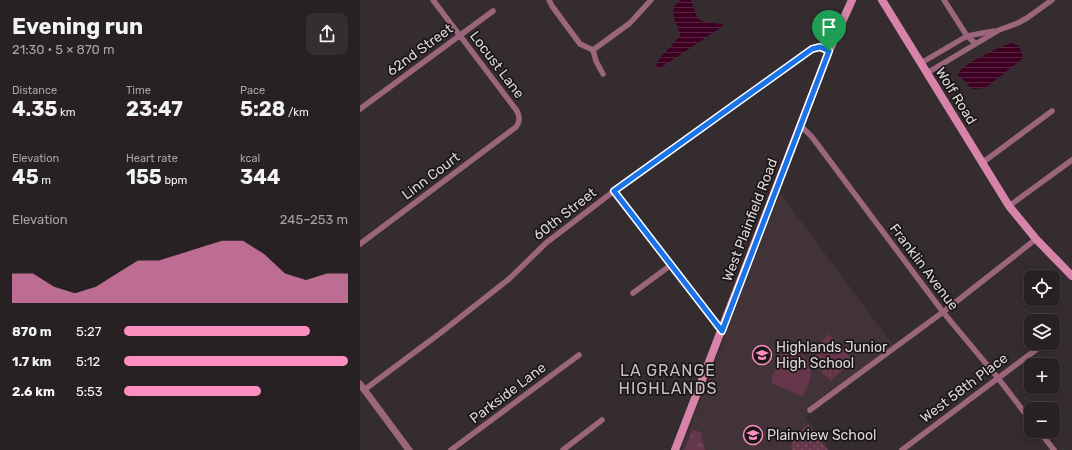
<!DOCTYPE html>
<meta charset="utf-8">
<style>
:root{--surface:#282123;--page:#342e30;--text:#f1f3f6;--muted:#a5a3a6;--line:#443e41;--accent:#fd8ec0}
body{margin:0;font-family:Rubik,sans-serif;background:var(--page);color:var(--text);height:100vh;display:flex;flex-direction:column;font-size:15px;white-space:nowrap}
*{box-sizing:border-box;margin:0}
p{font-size:13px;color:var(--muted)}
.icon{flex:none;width:22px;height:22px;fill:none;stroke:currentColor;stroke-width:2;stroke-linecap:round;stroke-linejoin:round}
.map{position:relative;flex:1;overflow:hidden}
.sheet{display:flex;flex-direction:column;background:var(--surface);width:360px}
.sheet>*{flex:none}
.buttons{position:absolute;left:664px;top:270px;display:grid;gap:8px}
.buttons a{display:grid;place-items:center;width:36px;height:36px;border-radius:8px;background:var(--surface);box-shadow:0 2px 6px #0003,0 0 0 1px var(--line);font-size:20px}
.pin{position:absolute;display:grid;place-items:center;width:34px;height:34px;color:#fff;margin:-41px -17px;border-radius:50% 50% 50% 0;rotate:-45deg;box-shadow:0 0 4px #0007}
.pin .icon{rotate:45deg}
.round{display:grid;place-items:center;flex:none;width:42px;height:42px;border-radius:8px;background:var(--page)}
.head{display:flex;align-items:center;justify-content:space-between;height:68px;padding:0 12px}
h1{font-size:22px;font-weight:700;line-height:30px}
.stats{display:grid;grid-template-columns:repeat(3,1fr);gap:6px;height:68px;padding:4px 12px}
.stats div{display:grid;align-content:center}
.stats b{font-size:20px;font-weight:700}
.stats small{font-size:11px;font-weight:400}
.stats p{font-size:11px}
.chart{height:112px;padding:8px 12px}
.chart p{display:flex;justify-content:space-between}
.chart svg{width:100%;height:72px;margin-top:4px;fill:var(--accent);opacity:.7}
ul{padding:0 12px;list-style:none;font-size:13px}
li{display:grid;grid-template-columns:64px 48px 1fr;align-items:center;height:30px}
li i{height:10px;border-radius:5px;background:var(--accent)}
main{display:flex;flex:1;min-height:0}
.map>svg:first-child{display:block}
.built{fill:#423339}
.grass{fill:url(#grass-dots)}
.park{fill:url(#park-tufts)}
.pitch{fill:#66364b}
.water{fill:url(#water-rules)}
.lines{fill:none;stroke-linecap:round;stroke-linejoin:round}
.minor{stroke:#9b667c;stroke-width:5.5}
.tertiary{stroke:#9b667c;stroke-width:7}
.secondary{stroke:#d784a8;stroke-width:8}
.route-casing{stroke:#fff;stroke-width:8}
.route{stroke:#1a73e8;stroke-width:5}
.labels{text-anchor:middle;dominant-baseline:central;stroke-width:3.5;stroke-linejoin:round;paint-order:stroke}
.street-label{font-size:14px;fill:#dcd6d8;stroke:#1a1617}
.poi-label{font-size:14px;fill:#dcd6d8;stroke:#1a1617;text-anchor:start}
.quarter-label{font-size:16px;letter-spacing:1px;fill:#c9bec2;stroke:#1a1617}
</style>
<main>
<section class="sheet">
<div class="head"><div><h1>Evening run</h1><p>21:30 · 5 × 870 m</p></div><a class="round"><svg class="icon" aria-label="share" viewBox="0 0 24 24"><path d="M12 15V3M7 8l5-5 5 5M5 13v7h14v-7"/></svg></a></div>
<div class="stats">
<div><p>Distance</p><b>4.35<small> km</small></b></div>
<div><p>Time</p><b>23:47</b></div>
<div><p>Pace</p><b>5:28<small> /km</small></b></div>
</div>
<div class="stats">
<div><p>Elevation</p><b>45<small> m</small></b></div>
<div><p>Heart rate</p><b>155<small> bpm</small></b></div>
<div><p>kcal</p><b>344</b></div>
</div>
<div class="chart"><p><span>Elevation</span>245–253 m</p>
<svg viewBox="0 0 160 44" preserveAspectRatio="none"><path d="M0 44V26L10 26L20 34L30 38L40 34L50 26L60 18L70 18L80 14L90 10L100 6L110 6L120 14L130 26L140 30L150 26L160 26V44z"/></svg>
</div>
<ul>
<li><b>870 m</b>5:27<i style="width:83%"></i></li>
<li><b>1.7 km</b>5:12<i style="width:100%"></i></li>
<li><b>2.6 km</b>5:53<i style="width:61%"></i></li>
</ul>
</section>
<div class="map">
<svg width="712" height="450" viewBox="0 0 712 450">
<defs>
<pattern id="grass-dots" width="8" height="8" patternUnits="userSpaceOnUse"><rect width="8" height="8" fill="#66364b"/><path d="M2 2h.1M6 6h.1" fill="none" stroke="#7b5264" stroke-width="1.8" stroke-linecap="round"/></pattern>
<pattern id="park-tufts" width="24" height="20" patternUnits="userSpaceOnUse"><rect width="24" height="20" fill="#66364b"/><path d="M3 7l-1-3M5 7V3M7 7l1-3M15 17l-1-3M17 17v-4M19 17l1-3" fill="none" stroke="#7b5264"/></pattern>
<pattern id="water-rules" width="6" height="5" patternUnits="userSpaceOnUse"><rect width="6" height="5" fill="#3e0022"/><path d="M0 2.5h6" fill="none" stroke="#592441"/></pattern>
</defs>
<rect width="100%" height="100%" fill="#352c2f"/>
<!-- built -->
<path class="built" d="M 420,193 L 533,345 L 454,404 L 446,418 L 470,450 L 321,450 Z"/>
<!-- grass -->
<path class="grass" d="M 455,433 L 468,450 L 432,450 L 431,447 L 434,438 L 436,438 L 440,436 L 447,439 Z"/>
<!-- park -->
<g class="park">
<path d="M 448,424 L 454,433 L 447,439 L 440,436 L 439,432 Z"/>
<path d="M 333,429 L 343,434 L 341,438 L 345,450 L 324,450 Z"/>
</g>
<!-- pitch -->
<g class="pitch">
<path d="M 469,334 L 491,357 L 490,362 L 471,381 C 451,365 449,351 469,334 Z"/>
<path d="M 425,346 C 453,356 458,370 442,396 L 413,384 L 411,379 Z"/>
</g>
<!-- water -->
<g class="water">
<path d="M 321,0 L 331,0 L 338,19 L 346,22 L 362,24 L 363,26 L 300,68 L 297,68 L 296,65 L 300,58 L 320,36 L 320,33 C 316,21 307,9 321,0 Z"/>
<path d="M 651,43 L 657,45 C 660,49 664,53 662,59 L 629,85 L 624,88 L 613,89 C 607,86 608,81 599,77 L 598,73 C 608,61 636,49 651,43 Z"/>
</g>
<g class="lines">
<!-- minor -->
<g class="minor">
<path d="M 189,0 L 192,6 L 220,44 L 233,50"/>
<path d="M 584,0 L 607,36 L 615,43"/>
<path d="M 233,50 L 270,23 L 291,0"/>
<path d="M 233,50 L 236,61 L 243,74"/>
<path d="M 561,63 L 607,36 L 634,31"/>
<path d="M 567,73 L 639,30 L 658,23 L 667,18 L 692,0"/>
<path d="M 0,109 L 133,11"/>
<path d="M 440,125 L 452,137 L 583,312 L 638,378 L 671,421"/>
<path d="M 622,163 L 692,111"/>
<path d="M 254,191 L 362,331"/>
<path d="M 649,206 L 712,160"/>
<path d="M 0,244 L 156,127 C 160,122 160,117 157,111 L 73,0"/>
<path d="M 273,293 L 311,265"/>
<path d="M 4,390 L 79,334 L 149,279 L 186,243 L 254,191 L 452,49 L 460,47 L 469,51"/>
<path d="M 450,410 L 583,312 L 676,239"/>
<path d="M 679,431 L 694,450"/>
<path d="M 91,450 L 219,355"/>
<path d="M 203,450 L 242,420"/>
<path d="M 542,450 L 681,346"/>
</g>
<!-- tertiary -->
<path class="tertiary" d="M 0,384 L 49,450"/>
<!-- secondary -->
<g class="secondary">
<path d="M 522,0 L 649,206 L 676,239 L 712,276"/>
<path d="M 315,450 L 469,51 L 492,0"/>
</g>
</g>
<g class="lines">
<defs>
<path id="route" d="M 460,47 L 469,51 L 362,331 L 254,191 L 452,49 Z"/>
</defs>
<!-- route casing -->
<use href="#route" class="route-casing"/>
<!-- route -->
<use href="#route" class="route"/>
</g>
<!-- icons -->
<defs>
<symbol id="school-ring" viewBox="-11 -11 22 22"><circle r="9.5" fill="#1a1617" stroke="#fd8ec0" stroke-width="1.5"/><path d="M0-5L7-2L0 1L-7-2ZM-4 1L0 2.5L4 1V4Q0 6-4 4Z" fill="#fd8ec0"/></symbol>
</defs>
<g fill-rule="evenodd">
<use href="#school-ring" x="391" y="344" width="22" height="22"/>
<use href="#school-ring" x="382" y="424" width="22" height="22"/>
</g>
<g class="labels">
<!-- street labels -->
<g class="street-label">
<text transform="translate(60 50) rotate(-36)">62nd Street</text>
<text transform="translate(137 65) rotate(53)">Locust Lane</text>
<text transform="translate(596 96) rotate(58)">Wolf Road</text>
<text transform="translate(71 176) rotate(-37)">Linn Court</text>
<text transform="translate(205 214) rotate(-38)">60th Street</text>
<text transform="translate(390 220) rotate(-69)">West Plainfield Road</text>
<text transform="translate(564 267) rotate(53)">Franklin Avenue</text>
<text transform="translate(604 388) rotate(-37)">West 58th Place</text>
<text transform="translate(148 393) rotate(-37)">Parkside Lane</text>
</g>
<!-- poi labels -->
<g class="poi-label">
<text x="416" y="347">Highlands Junior<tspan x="416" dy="16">High School</tspan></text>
<text x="407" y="435">Plainview School</text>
</g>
<!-- quarter labels -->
<g class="quarter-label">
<text x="308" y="370">LA GRANGE<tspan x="308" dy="18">HIGHLANDS</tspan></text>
</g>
</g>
</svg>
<div class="buttons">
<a><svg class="icon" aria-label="locate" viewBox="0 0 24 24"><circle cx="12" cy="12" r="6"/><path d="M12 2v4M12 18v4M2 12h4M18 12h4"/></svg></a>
<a><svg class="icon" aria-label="layers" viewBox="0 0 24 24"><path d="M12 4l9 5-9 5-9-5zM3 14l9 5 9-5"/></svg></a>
<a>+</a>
<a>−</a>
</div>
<div class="pin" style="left:469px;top:51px;background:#1e9e55"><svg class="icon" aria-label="arrive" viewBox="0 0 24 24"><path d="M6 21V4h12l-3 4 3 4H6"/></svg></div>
</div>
</main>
